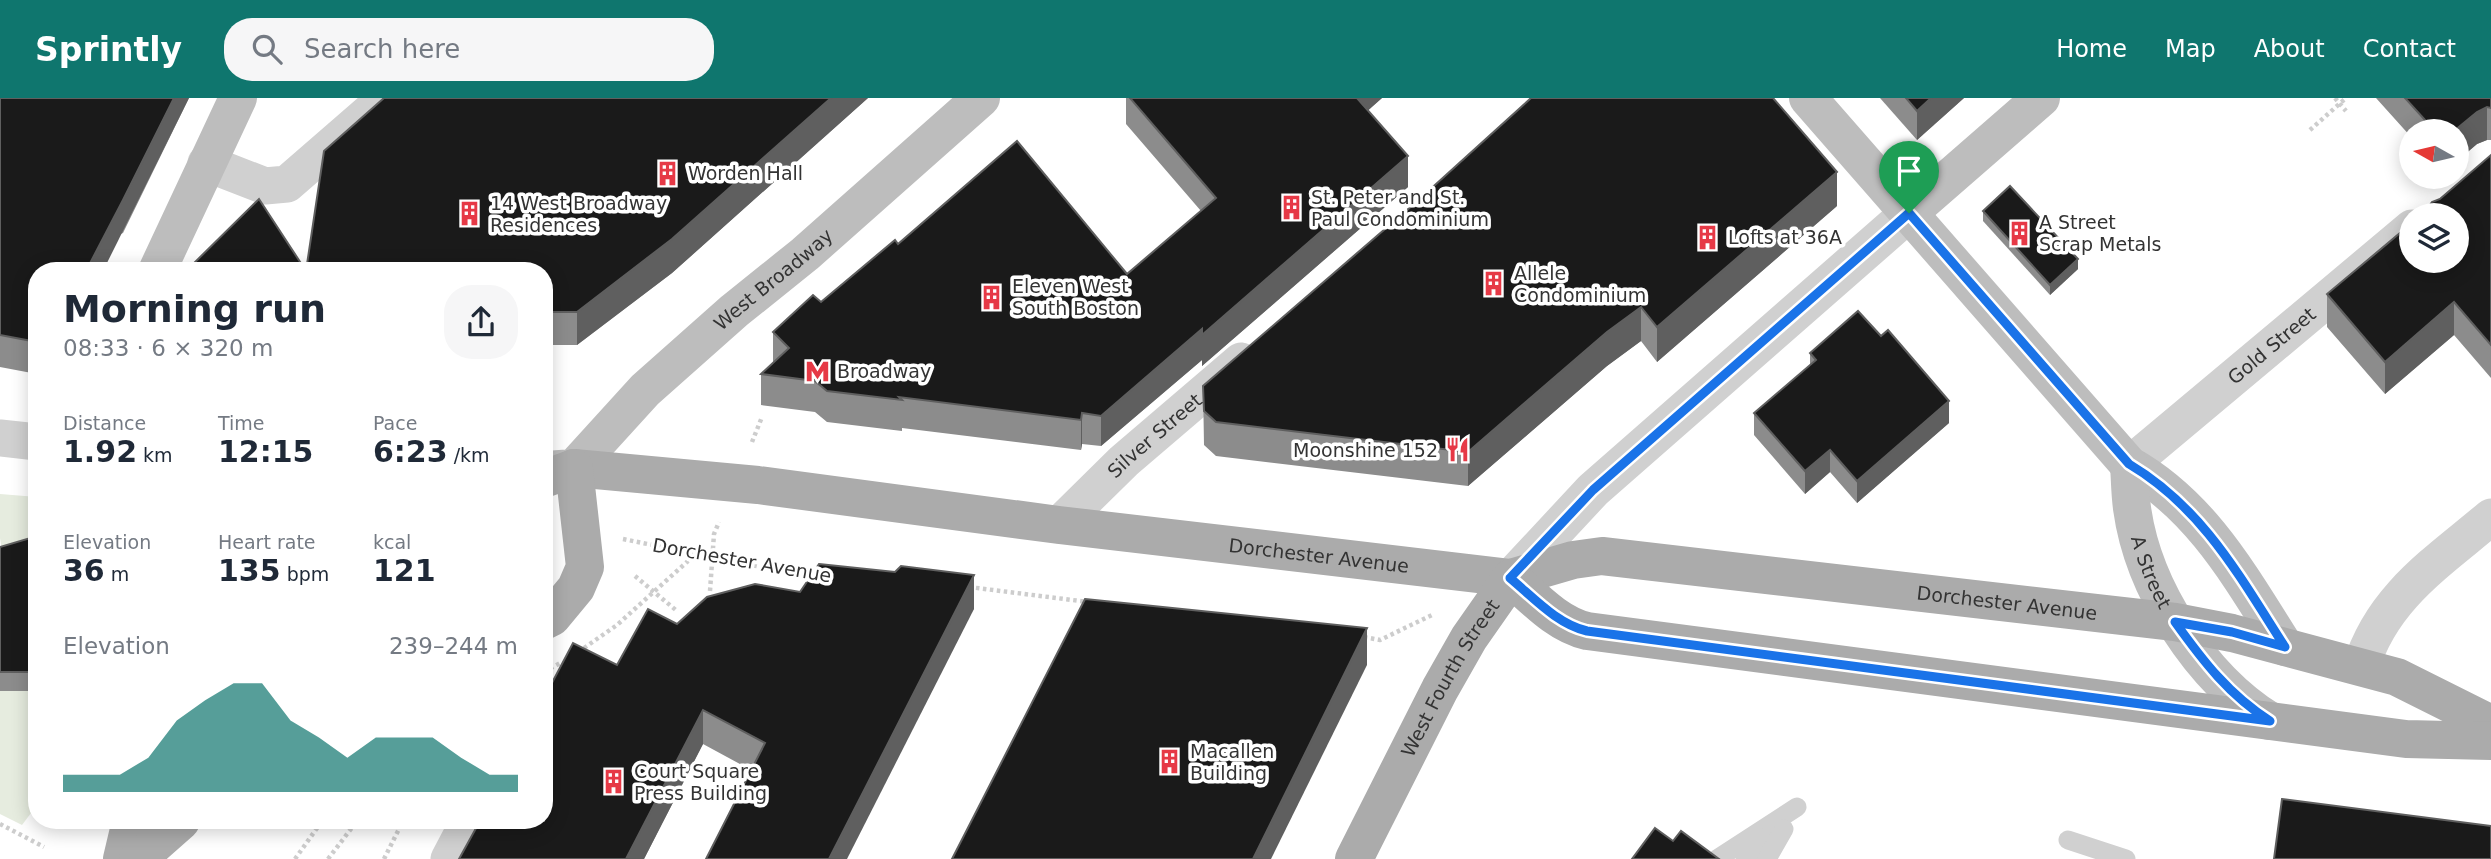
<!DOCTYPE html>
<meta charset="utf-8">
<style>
:root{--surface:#fff;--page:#f6f6f7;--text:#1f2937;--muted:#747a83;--accent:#0f766e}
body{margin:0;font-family:"DejaVu Sans",sans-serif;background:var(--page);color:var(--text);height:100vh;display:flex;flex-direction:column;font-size:26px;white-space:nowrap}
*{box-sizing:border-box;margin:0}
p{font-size:23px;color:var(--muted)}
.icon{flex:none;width:38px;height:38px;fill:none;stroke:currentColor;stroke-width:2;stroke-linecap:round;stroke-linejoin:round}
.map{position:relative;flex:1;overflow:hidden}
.side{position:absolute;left:28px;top:164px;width:525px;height:567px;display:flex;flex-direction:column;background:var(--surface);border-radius:28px;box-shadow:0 4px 18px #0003}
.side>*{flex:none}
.needle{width:46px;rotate:278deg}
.controls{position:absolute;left:2399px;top:21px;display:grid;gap:14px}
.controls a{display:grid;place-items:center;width:70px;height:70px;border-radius:50%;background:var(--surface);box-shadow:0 4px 18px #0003;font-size:35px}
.pin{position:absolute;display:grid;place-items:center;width:60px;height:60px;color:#fff;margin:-72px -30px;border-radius:50% 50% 50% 0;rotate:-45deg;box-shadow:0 0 7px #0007}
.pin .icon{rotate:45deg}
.round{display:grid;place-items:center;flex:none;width:74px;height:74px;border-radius:28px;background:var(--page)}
.overview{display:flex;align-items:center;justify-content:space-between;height:119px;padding:0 35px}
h1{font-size:38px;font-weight:800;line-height:52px}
.figures{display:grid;grid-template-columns:repeat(3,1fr);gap:10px;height:119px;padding:7px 35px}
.figures div{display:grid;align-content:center}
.figures b{font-size:30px;font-weight:800}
.figures small{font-size:19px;font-weight:400}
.figures p{font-size:19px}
.chart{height:196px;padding:14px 35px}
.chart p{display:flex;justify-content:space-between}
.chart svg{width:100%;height:126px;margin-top:7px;fill:var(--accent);opacity:.7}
header{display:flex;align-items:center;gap:42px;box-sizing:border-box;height:98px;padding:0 35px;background:var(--accent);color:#fff}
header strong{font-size:33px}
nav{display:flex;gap:38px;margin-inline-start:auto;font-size:24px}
.search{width:490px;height:63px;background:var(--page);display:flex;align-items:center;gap:18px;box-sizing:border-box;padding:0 24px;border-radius:28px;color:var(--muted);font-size:26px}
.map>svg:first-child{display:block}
.green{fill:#e6ecdf}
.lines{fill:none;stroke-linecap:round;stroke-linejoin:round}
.path{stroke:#cdcdcd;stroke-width:4.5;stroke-dasharray:3.5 3.5;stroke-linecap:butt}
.service{stroke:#d0d0d0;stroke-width:19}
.minor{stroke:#d0d0d0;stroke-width:37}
.tertiary{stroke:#d0d0d0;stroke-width:38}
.secondary{stroke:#bdbdbd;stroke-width:38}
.primary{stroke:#ababab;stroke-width:38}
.wall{fill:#8c8c8c}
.shaded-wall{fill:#5f5f5f}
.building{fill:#1a1a1a;stroke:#5f5f5f;stroke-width:2}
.route-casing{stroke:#fff;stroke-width:14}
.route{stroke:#1a73e8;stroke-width:9}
.labels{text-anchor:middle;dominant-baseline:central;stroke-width:7;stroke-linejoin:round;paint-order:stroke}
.poi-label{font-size:19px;fill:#333;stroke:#fff;text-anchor:start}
.street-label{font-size:19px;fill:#333;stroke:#fff}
</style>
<header>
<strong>Sprintly</strong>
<div class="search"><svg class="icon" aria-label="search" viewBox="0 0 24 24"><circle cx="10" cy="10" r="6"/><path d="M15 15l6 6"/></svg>Search here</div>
<nav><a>Home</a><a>Map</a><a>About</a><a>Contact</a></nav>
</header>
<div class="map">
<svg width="2491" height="761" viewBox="0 0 2491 761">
<rect width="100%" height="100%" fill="#fff"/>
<!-- green -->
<g class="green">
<path d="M 0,396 L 37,399 L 37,457 L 4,466 L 0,440 Z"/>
<path d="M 37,575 L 37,707 L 22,727 L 0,716 L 0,593 L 33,593 Z"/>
</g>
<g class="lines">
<!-- path -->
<g class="path">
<path d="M 2335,0 L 2346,13"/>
<path d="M 2310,32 L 2346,0"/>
<path d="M 752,344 L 762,319"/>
<path d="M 623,441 L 771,471 L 817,476"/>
<path d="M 635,478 L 677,513"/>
<path d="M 969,489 L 1088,504"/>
<path d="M 710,493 L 714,436 L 719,424"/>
<path d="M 1364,539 L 1380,542 L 1434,516"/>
<path d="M 584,550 L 617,527 L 688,463 L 703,457"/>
<path d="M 544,574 L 562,564"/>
<path d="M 0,726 L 44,749"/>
<path d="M 295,761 L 322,723"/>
<path d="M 328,761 L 357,723"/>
<path d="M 384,761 L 403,723"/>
</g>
<!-- service -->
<g class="service">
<path d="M 2068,742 L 2126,761"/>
<path d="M 1717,761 L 1797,709"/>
<path d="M 1745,761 L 1769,737"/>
<path d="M 1767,761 L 1784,731"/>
</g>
<!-- minor -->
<g class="minor">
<path d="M 206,65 L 265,88 L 287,86 L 386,0"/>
<path d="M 0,340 L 37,344"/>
<path id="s1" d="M 2129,367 L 2412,130"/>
<path id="s2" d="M 1059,427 L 1124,363 L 1241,263"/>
<path d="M 2361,569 C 2382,499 2438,464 2491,419"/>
<path d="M 449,761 L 469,723"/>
</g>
<!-- tertiary -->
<path class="tertiary" d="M 1511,480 L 1593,392 L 1909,115"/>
<!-- secondary -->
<g class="secondary">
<path d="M 1808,0 L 2129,367 C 2202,408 2241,480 2285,549"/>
<path d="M 1909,115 L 2041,0"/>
<path d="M 157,173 L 238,0"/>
<path id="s3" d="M 2129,367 C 2130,381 2130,396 2132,410 C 2143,491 2201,580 2270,623"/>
<path id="s4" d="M 546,372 L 574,370 L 645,292 L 734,213 L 805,156 L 981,0"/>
</g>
<!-- primary -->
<g class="primary">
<path id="s5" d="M 544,381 L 574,370 L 758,387 L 1059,427 L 1511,480 L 1573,462 L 1602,458 L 2175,524 L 2232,535 L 2397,579 L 2491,626"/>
<path d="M 1511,480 C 1534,500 1557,526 1587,533 L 2406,641 L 2491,643"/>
<path d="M 544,523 L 552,519 L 576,490 L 585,469 L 574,370"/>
<path d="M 122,761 L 131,723"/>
<path d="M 138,761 L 181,723"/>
<path id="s6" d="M 1354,761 L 1440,591 L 1469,540 L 1511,480"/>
</g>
</g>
<!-- wall -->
<g class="wall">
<path d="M 0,0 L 189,0 L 123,135 L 37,173 L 37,276 L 0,269 Z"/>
<path d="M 384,0 L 868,0 L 672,175 L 577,247 L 544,247 L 544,173 L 186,173 L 259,101 L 306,173 L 324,53 Z"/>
<path d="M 1126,0 L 1382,0 L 1368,12 L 1408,89 L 1202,268 L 1202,262 L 1101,348 L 1082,346 L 1081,352 L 902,330 L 902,333 L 827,324 L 815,314 L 761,307 L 761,276 L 773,265 L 773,234 L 821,204 L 898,146 L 1127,176 L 1201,113 L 1126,26 Z"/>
<path d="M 1880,0 L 1964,0 L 1917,42 Z"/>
<path d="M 2376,0 L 2491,0 L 2491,42 L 2487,42 L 2477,46 L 2457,63 L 2457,33 L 2412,33 L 2412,40 Z"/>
<path d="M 2491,57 L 2491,280 L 2454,237 L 2385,296 L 2327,229 L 2327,196 Z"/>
<path d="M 1837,108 L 1657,264 L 1641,243 L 1607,268 L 1468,388 L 1216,358 L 1204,347 L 1203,288 Z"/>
<path d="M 1983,113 L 2078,171 L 2050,197 L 1983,123 Z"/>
<path d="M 1810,255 L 1949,325 L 1857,405 L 1830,374 L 1805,396 L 1754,337 L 1754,315 L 1810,267 Z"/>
<path d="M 37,438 L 33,593 L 0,593 L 0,449 Z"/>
<path d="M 800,494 L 974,511 L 751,672 L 703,646 L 644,761 L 459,761 L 617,567 L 677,526 Z"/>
</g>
<!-- shaded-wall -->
<g class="shaded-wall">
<path d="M 174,0 L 189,0 L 103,173 L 86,173 Z"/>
<path d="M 831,0 L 868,0 L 672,175 L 577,247 L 577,214 Z"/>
<path d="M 1353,0 L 1382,0 L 1353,26 Z"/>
<path d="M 1931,0 L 1964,0 L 1917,42 L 1917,13 Z"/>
<path d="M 2487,9 L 2487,42 L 2477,46 L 2457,63 L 2457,33 L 2454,33 L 2477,14 Z"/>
<path d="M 1408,58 L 1408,89 L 1202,268 L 1202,237 Z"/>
<path d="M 1837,74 L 1837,108 L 1657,264 L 1657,229 Z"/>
<path d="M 2078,161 L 2078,171 L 2050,197 L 2050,187 Z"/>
<path d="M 2454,204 L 2454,237 L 2385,296 L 2385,264 Z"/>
<path d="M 1641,209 L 1641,243 L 1607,268 L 1468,388 L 1468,354 L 1607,234 Z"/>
<path d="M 1202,231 L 1202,262 L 1101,348 L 1101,318 Z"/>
<path d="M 1949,303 L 1949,325 L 1857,405 L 1857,383 Z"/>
<path d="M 1082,315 L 1082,346 L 1081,352 L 1081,322 Z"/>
<path d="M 1830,352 L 1830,374 L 1805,396 L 1805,373 Z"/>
<path d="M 974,477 L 974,511 L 847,761 L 829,761 Z"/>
<path d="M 1367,530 L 1367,567 L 1271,761 L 1253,761 Z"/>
<path d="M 37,556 L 37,575 L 33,593 L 33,574 Z"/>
<path d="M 703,612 L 703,646 L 644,761 L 626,761 Z"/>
</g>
<!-- building -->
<g class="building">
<path d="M 0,0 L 174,0 L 123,102 L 86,173 L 37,173 L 37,244 L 0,237 Z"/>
<path d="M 384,0 L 831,0 L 672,141 L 577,214 L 544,214 L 544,173 L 186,173 L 259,101 L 306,173 L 324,53 Z"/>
<path d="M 1130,0 L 1357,0 L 1408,58 L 1202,237 L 1202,231 L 1101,318 L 1082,315 L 1081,322 L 899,299 L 902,302 L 827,293 L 815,283 L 761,276 L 789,250 L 773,234 L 813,197 L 821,204 L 895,142 L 898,146 L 1017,43 L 1127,176 L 1216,100 Z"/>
<path d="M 1531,0 L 1773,0 L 1837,74 L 1657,229 L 1641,209 L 1607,234 L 1468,354 L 1216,324 L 1204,313 L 1203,288 L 1414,106 Z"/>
<path d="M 1906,0 L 1931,0 L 1917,13 Z"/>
<path d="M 2405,0 L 2491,0 L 2491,10 L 2487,9 L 2477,14 L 2454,33 L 2435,33 Z"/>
<path d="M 2491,57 L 2491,247 L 2454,204 L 2385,264 L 2327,196 L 2412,125 L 2412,163 L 2457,163 L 2457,117 L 2421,117 L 2425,114 L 2432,104 L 2440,101 Z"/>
<path d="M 2010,88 L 2078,161 L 2050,187 L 1983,113 Z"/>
<path d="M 1858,213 L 1881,238 L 1888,232 L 1949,303 L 1857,383 L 1830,352 L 1805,373 L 1754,315 L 1816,262 L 1810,255 Z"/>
<path d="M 37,438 L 37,556 L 33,574 L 0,574 L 0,449 Z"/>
<path d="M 819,466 L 895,474 L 901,468 L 974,477 L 829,761 L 706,761 L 765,645 L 703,612 L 626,761 L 459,761 L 480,723 L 544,723 L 544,600 L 573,545 L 617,567 L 648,511 L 677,526 L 707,499 L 755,486 L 800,494 Z"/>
<path d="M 1085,501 L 1367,530 L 1253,761 L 952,761 Z"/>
<path d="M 2282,701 L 2491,728 L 2491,761 L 2274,761 Z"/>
<path d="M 1655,730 L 1673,743 L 1681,733 L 1719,761 L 1632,761 Z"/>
</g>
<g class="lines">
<defs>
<path id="route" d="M 1909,115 L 2129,366 C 2203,410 2240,479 2285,549 L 2232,534 L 2175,524 C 2203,563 2229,597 2270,623 L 1587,533 C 1557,526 1534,500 1510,480 L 1593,392 Z"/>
</defs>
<!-- route casing -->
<use href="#route" class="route-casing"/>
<!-- route -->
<use href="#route" class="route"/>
</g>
<!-- icons -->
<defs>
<symbol id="building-bare" viewBox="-9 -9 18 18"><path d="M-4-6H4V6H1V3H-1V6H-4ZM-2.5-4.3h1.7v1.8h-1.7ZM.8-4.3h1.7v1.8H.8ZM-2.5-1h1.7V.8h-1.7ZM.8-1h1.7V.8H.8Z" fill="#e63946" stroke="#fff" stroke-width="2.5" paint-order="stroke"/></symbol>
<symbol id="metro-bare" viewBox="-9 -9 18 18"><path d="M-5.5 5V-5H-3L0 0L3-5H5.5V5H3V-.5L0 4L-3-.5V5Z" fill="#e63946" stroke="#fff" stroke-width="2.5" paint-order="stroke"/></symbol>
<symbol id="restaurant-bare" viewBox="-9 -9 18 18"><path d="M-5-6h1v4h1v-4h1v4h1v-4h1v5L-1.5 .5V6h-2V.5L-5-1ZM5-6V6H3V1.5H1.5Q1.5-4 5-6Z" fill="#e63946" stroke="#fff" stroke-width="2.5" paint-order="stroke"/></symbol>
</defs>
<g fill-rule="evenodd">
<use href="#building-bare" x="650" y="58" width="35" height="35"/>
<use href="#building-bare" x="1274" y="92" width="35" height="35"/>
<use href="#building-bare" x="452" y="98" width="35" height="35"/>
<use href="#building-bare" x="2002" y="118" width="35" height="35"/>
<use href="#building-bare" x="1690" y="122" width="35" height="35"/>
<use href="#building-bare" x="1476" y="168" width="35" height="35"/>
<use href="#building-bare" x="974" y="182" width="35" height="35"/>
<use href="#metro-bare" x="800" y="256" width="35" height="35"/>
<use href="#restaurant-bare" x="1440" y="334" width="35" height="35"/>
<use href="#building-bare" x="1152" y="646" width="35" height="35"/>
<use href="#building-bare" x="596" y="666" width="35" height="35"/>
</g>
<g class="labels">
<!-- poi labels -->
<g class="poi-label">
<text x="688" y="75">Worden Hall</text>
<text x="1311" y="99">St. Peter and St.<tspan x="1311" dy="22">Paul Condominium</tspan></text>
<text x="490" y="105">14 West Broadway<tspan x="490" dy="22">Residences</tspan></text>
<text x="2039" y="124">A Street<tspan x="2039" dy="22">Scrap Metals</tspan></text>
<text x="1728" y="139">Lofts at 36A</text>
<text x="1514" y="175">Allele<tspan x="1514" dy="22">Condominium</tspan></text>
<text x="1012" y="188">Eleven West<tspan x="1012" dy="22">South Boston</tspan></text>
<text x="837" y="273">Broadway</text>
<text x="1438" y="352" text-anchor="end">Moonshine 152</text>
<text x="1190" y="653">Macallen<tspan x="1190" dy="22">Building</tspan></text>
<text x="634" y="673">Court Square<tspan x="634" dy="22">Press Building</tspan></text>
</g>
<!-- street labels -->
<g class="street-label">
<text stroke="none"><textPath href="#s4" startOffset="303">West Broadway</textPath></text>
<text stroke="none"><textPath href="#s1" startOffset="186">Gold Street</textPath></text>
<text stroke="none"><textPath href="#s2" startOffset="131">Silver Street</textPath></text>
<text stroke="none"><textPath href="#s5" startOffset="782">Dorchester Avenue</textPath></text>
<text transform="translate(742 462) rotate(10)">Dorchester Avenue</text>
<text stroke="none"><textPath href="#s3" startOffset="110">A Street</textPath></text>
<text stroke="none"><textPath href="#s5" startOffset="1477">Dorchester Avenue</textPath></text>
<text stroke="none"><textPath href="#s6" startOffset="205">West Fourth Street</textPath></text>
</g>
</g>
</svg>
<div class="controls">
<a><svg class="needle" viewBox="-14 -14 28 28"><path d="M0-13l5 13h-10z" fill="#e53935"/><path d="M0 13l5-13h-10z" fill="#747a83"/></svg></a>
<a><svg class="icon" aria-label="layers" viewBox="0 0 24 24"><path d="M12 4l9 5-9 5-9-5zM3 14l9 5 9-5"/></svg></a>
</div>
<div class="pin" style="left:1909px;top:115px;background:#1e9e55"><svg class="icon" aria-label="arrive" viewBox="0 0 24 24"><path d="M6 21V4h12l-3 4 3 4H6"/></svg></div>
<section class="side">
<div class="overview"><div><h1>Morning run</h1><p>08:33 · 6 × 320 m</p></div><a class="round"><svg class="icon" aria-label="share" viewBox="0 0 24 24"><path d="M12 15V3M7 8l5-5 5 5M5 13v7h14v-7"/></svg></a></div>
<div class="figures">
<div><p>Distance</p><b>1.92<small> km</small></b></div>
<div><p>Time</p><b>12:15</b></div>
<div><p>Pace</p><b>6:23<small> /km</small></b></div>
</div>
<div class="figures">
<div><p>Elevation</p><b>36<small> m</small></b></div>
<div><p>Heart rate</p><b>135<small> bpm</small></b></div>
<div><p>kcal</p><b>121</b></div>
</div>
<div class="chart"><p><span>Elevation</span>239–244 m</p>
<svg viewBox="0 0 160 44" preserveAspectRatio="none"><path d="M0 44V38L10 38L20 38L30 32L40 19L50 12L60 6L70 6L80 19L90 25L100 32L110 25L120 25L130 25L140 32L150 38L160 38V44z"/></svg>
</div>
</section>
</div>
